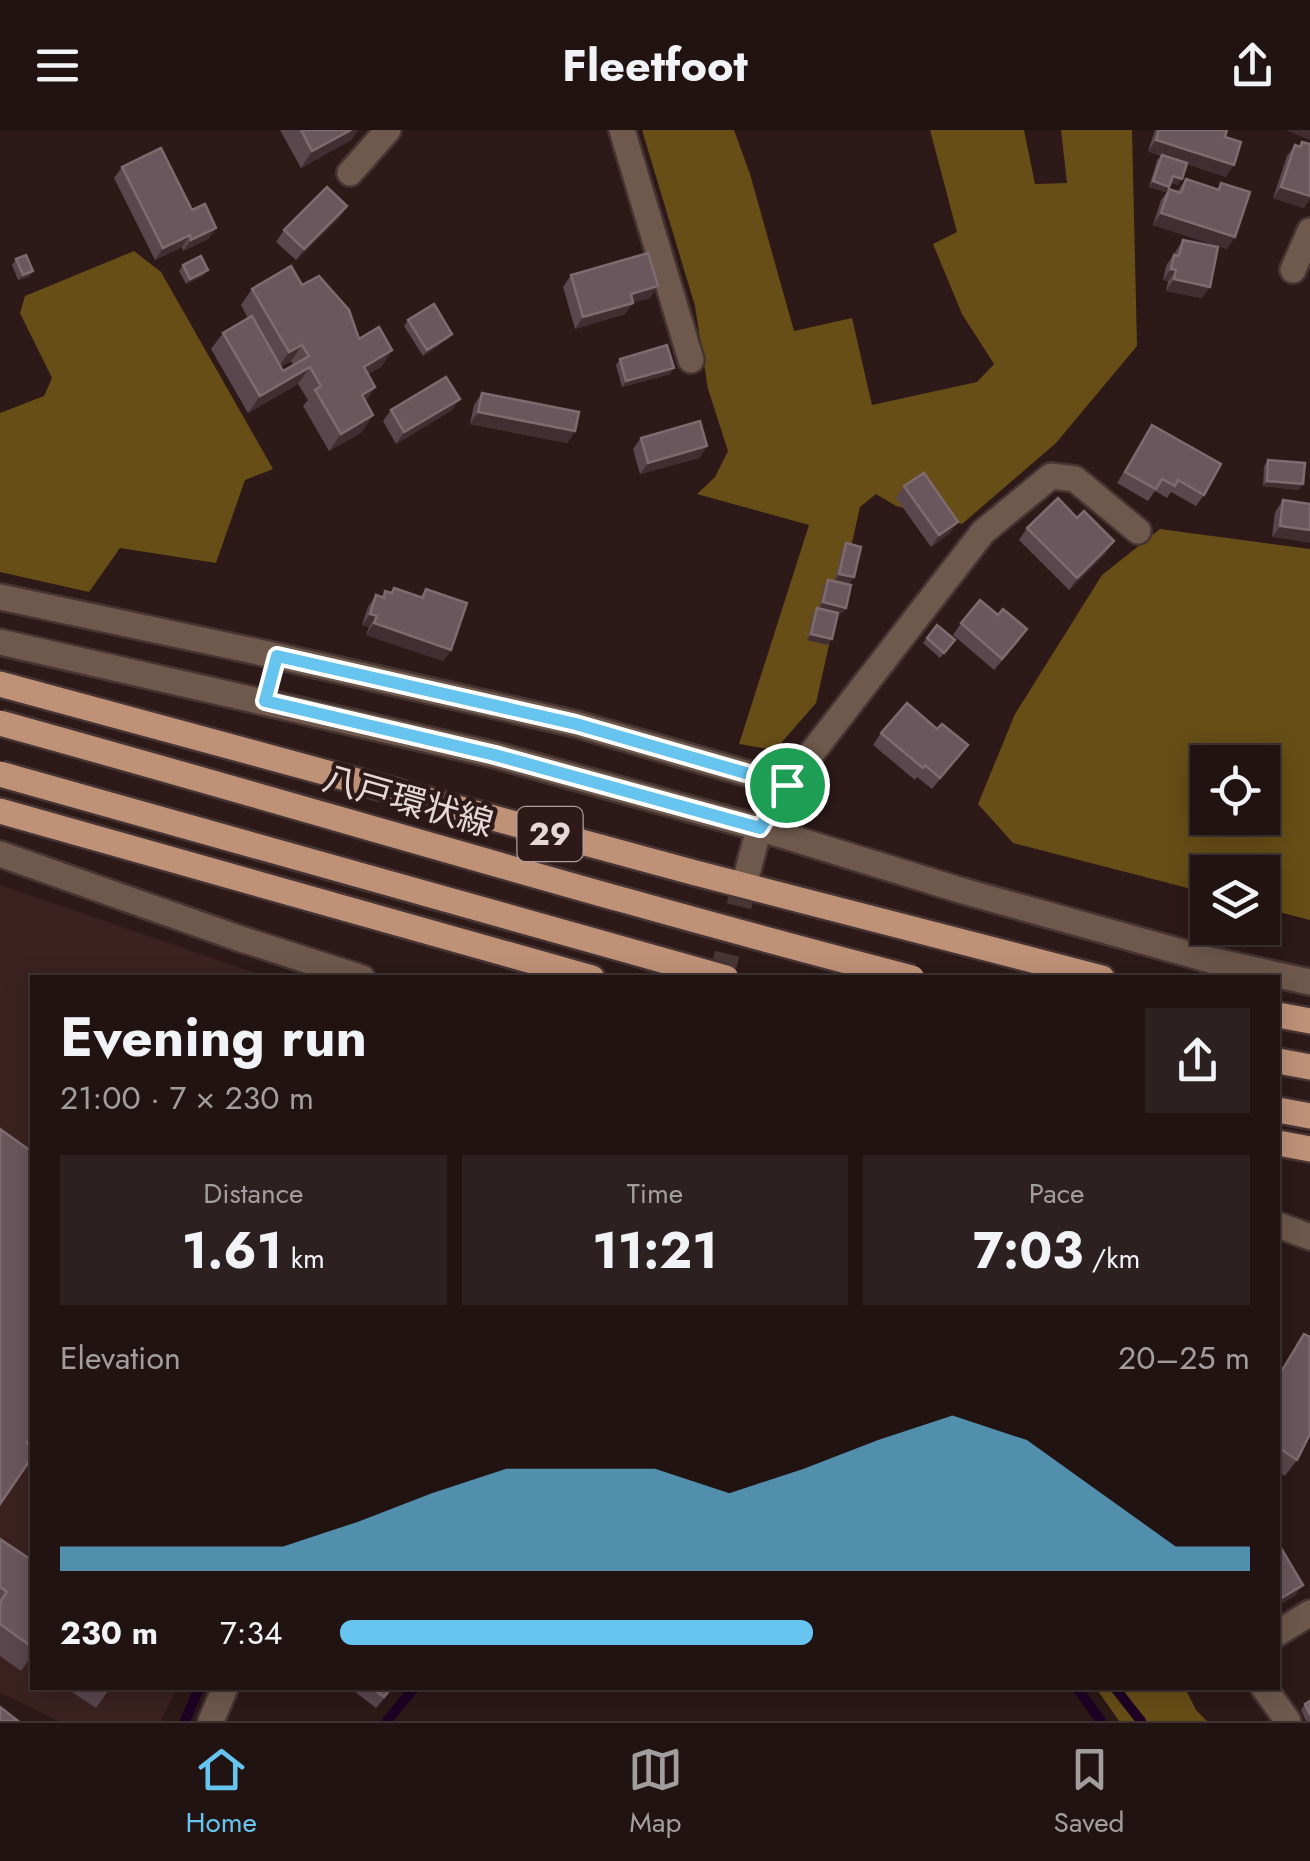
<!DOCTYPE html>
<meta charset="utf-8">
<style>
:root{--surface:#211312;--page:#2d2020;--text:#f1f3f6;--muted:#a29e9f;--line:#3e3232;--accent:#66c4ef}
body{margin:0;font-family:Jost,"Noto Sans JP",sans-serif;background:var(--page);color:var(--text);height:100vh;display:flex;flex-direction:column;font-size:38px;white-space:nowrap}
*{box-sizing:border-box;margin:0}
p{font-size:32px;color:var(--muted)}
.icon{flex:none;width:55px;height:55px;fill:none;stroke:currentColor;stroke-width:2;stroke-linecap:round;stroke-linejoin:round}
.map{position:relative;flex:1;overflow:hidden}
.side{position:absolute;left:30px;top:845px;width:1250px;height:715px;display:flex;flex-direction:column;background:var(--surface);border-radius:0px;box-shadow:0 5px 25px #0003,0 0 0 2px var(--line)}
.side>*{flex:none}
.tools{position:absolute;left:1190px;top:615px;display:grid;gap:20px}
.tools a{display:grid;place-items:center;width:90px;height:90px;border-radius:0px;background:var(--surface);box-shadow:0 5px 25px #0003,0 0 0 2px var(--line);font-size:50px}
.pin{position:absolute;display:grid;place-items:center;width:85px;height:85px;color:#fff;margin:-42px;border:5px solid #fff;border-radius:50%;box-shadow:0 2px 10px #0007}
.round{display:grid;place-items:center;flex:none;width:105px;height:105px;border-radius:0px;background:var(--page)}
.summary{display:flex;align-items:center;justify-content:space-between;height:170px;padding:0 30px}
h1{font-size:55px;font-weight:700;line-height:75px}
.figures{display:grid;grid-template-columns:repeat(3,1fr);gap:15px;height:170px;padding:10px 30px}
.figures div{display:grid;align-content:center;border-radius:0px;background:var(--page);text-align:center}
.figures b{font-size:50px;font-weight:700}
.figures small{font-size:28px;font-weight:400}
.figures p{font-size:28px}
.chart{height:280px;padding:20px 30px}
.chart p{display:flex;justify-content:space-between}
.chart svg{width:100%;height:180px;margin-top:10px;fill:var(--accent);opacity:.7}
ul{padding:0 30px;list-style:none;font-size:32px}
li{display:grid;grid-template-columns:160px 120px 1fr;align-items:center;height:75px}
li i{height:25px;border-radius:12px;background:var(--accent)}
header{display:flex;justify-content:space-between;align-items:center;height:130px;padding:0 30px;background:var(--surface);font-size:45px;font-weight:700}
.dock{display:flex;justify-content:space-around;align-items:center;height:140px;border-top:2px solid var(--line);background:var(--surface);font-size:28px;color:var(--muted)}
.dock a{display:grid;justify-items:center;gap:5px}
.dock .current{color:var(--accent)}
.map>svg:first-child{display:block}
.built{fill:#3b2221}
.forest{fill:#674e17;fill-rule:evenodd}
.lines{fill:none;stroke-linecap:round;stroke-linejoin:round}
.stream{stroke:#1e0124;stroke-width:10}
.street-tunnel{stroke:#483635;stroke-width:25;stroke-dasharray:25 12;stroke-linecap:butt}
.street-casing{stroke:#463433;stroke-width:30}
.primary-casing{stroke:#463433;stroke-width:30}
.street{stroke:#6e594c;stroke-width:25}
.primary{stroke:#bf9278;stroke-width:25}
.primary-bridge-casing{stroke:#463433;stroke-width:30;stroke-linecap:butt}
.primary-bridge{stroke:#bf9278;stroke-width:25}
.wall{fill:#5a474e;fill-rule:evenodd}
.shaded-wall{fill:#422e32}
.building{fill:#6a575d;stroke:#7d6b70;stroke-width:2.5}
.route-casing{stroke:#fff;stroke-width:20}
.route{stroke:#66c4ef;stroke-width:12}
.labels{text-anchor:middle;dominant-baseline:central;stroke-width:9;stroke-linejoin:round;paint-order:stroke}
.shield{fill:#2c1918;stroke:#ae9f9e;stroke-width:2.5}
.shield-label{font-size:32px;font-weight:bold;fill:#e6d8d8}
.street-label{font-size:35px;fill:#e6d8d8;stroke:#2c1918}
</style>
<header><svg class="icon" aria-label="menu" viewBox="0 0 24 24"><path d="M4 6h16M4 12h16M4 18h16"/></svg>Fleetfoot<svg class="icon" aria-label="share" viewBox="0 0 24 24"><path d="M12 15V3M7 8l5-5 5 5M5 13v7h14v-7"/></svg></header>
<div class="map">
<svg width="1310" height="1591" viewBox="0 0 1310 1591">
<rect width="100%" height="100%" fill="#2c1918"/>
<!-- built -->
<path class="built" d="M 0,755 L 268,847 L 32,848 L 32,1558 L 177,1558 L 161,1591 L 59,1591 L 0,1563 Z"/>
<!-- forest -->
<g class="forest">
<path d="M 642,0 L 734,0 L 750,44 L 794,201 L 852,188 L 872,275 L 977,252 L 994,234 L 962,184 L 933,114 L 957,102 L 930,0 L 1024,0 L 1035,54 L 1067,53 L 1061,0 L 1132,0 L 1137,216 L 1056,313 L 962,394 L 896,376 L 876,364 L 860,377 L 816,573 L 775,620 L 739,614 L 809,395 L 697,364 L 715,347 L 728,321 L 708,259 L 695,176 Z"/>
<path d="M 134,121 L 161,142 L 273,339 L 245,350 L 216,433 L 120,418 L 89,462 L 0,442 L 0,283 L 44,266 L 52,248 L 20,183 L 25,166 Z"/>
<path d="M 1160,399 L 1310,419 L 1310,790 L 1263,778 L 1262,742 L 1208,742 L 1207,763 L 1013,713 L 978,674 L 1015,584 L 1102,445 ZM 1208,632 L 1262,632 L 1262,688 L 1208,688 Z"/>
<path d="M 1096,1558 L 1185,1558 L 1196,1580 L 1207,1591 L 1119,1591 Z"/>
</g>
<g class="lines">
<!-- stream -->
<g class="stream">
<path d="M 1077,1558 L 1101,1591"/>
<path d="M 1115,1558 L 1141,1591"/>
<path d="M 185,1591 L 199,1558"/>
<path d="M 387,1591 L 414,1558"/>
</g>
<!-- street-tunnel -->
<path class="street-tunnel" d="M 721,848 L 746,748"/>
<defs>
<g id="street">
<path d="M 622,0 L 691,230"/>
<path d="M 350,43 L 388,0"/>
<path d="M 1293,140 L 1310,101"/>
<path d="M 0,467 L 277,526 L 576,594 L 787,655"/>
<path d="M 0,512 L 495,625 L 759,698 L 963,761 L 1210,830 L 1310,852"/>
<path d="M 0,724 L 238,808 L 362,848"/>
<path d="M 746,748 L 759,698 L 787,655 L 983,402 L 1051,346 L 1075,349 L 1138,401"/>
<path d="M 1278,1095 L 1310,1107"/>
<path d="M 1278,1503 L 1310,1483"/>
<path d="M 1264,1558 L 1288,1591"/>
<path d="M 211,1591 L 225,1558"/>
</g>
<g id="primary">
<path d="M 0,554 L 692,742 L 1102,848"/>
<path d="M 0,681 L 592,848"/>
<path d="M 1278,885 L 1310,891"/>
<path d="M 1278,931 L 1310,937"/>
<path d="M 1278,980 L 1310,986"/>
<path d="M 1278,1013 L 1310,1019"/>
</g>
</defs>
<!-- street casing -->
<use href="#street" class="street-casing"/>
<!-- primary casing -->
<use href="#primary" class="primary-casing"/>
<!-- street -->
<use href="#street" class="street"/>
<!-- primary -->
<use href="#primary" class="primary"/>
<defs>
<g id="primary-bridge">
<path d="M 0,593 C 304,677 606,769 912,848"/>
<path d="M 0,644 L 726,848"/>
</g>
</defs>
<!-- primary-bridge casing -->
<use href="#primary-bridge" class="primary-bridge-casing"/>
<!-- primary-bridge -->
<use href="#primary-bridge" class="primary-bridge"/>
</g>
<!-- wall -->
<g class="wall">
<path d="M 280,0 L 358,0 L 351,10 L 301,38 Z"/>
<path d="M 1155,0 L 1227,0 L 1225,7 L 1226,47 L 1187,34 L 1178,55 L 1171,52 L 1165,62 L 1149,57 L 1157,30 L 1161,26 L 1148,21 Z"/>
<path d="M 1302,12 L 1304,78 L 1273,68 L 1287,26 L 1295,15 L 1299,16 Z"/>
<path d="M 122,37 L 192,80 L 216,98 L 208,109 L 183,121 L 182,117 L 155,130 L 114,48 Z"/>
<path d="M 1186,49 L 1217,59 L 1221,53 L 1227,119 L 1153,95 L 1161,70 L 1169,59 L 1177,62 Z"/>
<path d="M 347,76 L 339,88 L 296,130 L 276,112 L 284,100 Z"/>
<path d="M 1183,110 L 1202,168 L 1166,161 L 1168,151 L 1163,150 L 1166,136 Z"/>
<path d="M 16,129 L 33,141 L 29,147 L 18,150 L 12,135 Z"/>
<path d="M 183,135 L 204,145 L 186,154 L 179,141 Z"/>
<path d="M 571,145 L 650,168 L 633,172 L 625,184 L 575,199 L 563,157 Z"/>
<path d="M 302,155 L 359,209 L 392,220 L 381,237 L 368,244 L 375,257 L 366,271 L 362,302 L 329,321 L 303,276 L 308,270 L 298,254 L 248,283 L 211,219 L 223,203 L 248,188 L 241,175 L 252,159 ZM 291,231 L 293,235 L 283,241 L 281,237 Z"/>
<path d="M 408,190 L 452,204 L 448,209 L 423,226 L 404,196 Z"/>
<path d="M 620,229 L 670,244 L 622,257 L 616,235 Z"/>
<path d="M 482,263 L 575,301 L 567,313 L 470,294 L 474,275 Z"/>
<path d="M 391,280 L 452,280 L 396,314 L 383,291 Z"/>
<path d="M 1152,295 L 1204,365 L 1196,376 L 1171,362 L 1167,368 L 1155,361 L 1148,371 L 1117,353 Z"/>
<path d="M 641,308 L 707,316 L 699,328 L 640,344 L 633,319 Z"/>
<path d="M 1268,330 L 1299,360 L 1263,356 L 1264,336 Z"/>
<path d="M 904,356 L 950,403 L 931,417 L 896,368 Z"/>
<path d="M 1283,370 L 1310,374 L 1272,407 L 1275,382 Z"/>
<path d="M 1027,398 L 1106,423 L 1069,460 L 1019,410 Z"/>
<path d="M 846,413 L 850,453 L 835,450 L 842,419 Z"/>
<path d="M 828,450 L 846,478 L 842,483 L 819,478 L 824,455 Z"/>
<path d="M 394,458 L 420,467 L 426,459 L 451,520 L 443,531 L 366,505 L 369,497 L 362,495 L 368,477 L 376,465 L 381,467 L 385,461 L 390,463 Z"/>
<path d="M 817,478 L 832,509 L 828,515 L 807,510 L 813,484 Z"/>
<path d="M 961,493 L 1019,511 L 994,540 L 953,505 Z"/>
<path d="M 937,495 L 955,510 L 940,528 L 923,513 Z"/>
<path d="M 937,599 L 968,615 L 932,659 L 917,647 L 915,650 L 873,615 L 881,603 Z"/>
<path d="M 1304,1204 L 1297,1330 L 1285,1346 L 1278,1342 L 1278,1245 Z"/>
<path d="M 0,1409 L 30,1429 L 32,1425 L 32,1534 L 28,1531 L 21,1541 L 0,1526 Z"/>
<path d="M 66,1558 L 110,1558 L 96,1578 Z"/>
<path d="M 350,1558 L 393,1558 L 376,1578 Z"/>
<path d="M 1310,1571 L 1310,1591 L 1306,1591 L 1301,1580 L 1305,1574 Z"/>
</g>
<!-- shaded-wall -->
<g class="shaded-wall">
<path d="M 351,0 L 358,0 L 351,10 L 301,38 L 312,21 Z"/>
<path d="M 1286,0 L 1310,0 L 1310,10 Z"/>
<path d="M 1156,10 L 1234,35 L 1226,47 L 1148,21 Z"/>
<path d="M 1173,46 L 1182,49 L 1178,55 L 1169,52 Z"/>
<path d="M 1153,51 L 1169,57 L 1165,62 L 1149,57 Z"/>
<path d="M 1281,57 L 1310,66 L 1310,70 L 1304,78 L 1273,68 Z"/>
<path d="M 347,76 L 339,88 L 296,130 L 304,119 Z"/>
<path d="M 1161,83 L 1235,107 L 1227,119 L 1153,95 Z"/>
<path d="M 216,98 L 208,109 L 183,121 L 191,110 Z"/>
<path d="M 190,105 L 182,117 L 155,130 L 163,118 Z"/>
<path d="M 1171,139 L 1176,140 L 1168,151 L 1163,150 Z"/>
<path d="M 208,140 L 204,145 L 186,154 L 190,149 Z"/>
<path d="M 33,141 L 29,147 L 18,150 L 23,145 Z"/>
<path d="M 1174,149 L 1210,157 L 1202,168 L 1166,161 Z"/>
<path d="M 658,156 L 650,168 L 623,175 L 631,164 Z"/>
<path d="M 633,173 L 625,184 L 575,199 L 583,187 Z"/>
<path d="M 452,204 L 448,209 L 423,226 L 427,220 Z"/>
<path d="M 302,215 L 291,231 L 277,239 L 289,222 Z"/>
<path d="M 392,220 L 381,237 L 352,253 L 364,237 Z"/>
<path d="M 310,237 L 298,254 L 248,283 L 260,266 Z"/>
<path d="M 674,238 L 670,244 L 622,257 L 626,251 Z"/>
<path d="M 375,257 L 364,274 L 362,265 Z"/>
<path d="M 460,269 L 452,280 L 396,314 L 404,302 Z"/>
<path d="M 478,282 L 575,301 L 567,313 L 470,294 Z"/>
<path d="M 373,285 L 362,302 L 329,321 L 341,304 Z"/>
<path d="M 707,316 L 699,328 L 640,344 L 648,333 Z"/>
<path d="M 1267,351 L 1303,354 L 1299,360 L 1263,356 Z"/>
<path d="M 958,392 L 950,403 L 931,417 L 939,405 Z"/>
<path d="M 1280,396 L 1310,400 L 1310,413 L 1272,407 Z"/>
<path d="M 1114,411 L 1106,423 L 1069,460 L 1077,448 Z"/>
<path d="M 839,444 L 854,447 L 850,453 L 835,450 Z"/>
<path d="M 823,472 L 846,478 L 842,483 L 819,478 Z"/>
<path d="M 370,484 L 377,486 L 369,497 L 362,495 Z"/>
<path d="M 374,493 L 451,520 L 443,531 L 366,505 Z"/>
<path d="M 811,504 L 832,509 L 828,515 L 807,510 Z"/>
<path d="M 1303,1455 L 1295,1466 L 1278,1476 L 1278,1470 Z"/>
</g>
<!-- building -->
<g class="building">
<path d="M 301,0 L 351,0 L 312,21 Z"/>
<path d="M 1159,0 L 1227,0 L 1225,7 L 1241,12 L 1234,35 L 1156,10 Z"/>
<path d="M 1302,12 L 1310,14 L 1310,66 L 1281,57 L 1295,15 L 1300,17 Z"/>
<path d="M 161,18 L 192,80 L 205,74 L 216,98 L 191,110 L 190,105 L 163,118 L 122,37 Z"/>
<path d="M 1162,25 L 1187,33 L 1182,49 L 1173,46 L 1169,57 L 1153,51 Z"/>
<path d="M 1186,49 L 1219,60 L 1221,53 L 1250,62 L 1235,107 L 1161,83 L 1169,59 L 1181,63 Z"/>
<path d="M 327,57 L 347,76 L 304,119 L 284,100 Z"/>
<path d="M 1183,110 L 1218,117 L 1210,157 L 1174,149 L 1176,140 L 1171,139 L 1174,125 L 1179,126 Z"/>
<path d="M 648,123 L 658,156 L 631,164 L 633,173 L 583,187 L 571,145 Z"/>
<path d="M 26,125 L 33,141 L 23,145 L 16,129 Z"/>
<path d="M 201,126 L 208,140 L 190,149 L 183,135 Z"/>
<path d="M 291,136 L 302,155 L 319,146 L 349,180 L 359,209 L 379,197 L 392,220 L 364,237 L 375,257 L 362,265 L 373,285 L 341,304 L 315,260 L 321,256 L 310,237 L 260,266 L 223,203 L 252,186 L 283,241 L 309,226 L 302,215 L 289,222 L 252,159 Z"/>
<path d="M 434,174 L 452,204 L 427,220 L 408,190 Z"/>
<path d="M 667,215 L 674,238 L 626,251 L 620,229 Z"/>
<path d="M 446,247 L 460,269 L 404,302 L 391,280 Z"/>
<path d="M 482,263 L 579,282 L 575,301 L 478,282 Z"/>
<path d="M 700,291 L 707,316 L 648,333 L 641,308 Z"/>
<path d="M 1152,295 L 1221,334 L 1204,365 L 1178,350 L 1175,356 L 1162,349 L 1156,359 L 1125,342 Z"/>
<path d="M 1268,330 L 1305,333 L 1303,354 L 1267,351 Z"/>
<path d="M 924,343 L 958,392 L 939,405 L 904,356 Z"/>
<path d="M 1058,368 L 1077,388 L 1084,381 L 1114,411 L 1077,448 L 1027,398 Z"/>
<path d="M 1283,370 L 1310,374 L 1310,400 L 1280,396 Z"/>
<path d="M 846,413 L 861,417 L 854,447 L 839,444 Z"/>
<path d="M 828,450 L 851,455 L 846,478 L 823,472 Z"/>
<path d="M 394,458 L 423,468 L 426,459 L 467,473 L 451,520 L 374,493 L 377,486 L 370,484 L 376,465 L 384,468 L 385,461 L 392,463 Z"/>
<path d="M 980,470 L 998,485 L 1003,479 L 1027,499 L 1002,529 L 961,493 Z"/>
<path d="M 817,478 L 838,483 L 832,509 L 811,504 Z"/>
<path d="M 937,495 L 955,510 L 944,523 L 927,508 Z"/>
<path d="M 907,573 L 937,599 L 942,594 L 968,615 L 940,648 L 925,635 L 923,638 L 881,603 Z"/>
<path d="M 0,999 L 32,1022 L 32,1305 L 27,1313 L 32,1317 L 32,1327 L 0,1374 Z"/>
<path d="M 1304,1204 L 1310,1207 L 1310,1304 L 1297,1330 L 1278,1317 L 1278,1247 Z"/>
<path d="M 0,1409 L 30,1429 L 32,1426 L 32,1517 L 0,1494 L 0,1472 L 7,1462 L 0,1457 Z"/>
<path d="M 1281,1418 L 1303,1455 L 1278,1470 L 1278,1421 Z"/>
<path d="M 372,1558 L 391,1558 L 384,1567 Z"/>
<path d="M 1310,1571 L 1310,1585 L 1305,1574 Z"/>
<path d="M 0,1577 L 18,1591 L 0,1591 Z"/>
</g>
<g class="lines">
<defs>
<path id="route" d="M 277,526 L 576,594 L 787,655 L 760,698 L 495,625 L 265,571 Z"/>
</defs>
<!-- route casing -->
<use href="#route" class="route-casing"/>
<!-- route -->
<use href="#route" class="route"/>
</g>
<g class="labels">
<!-- shield labels -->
<rect class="shield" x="517.5" y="677" width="65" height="54" rx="8"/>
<g class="shield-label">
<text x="550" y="704">29</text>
</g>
<!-- street labels -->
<g class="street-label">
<text transform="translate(408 671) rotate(16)">八戸環状線</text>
</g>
</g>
</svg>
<div class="tools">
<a><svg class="icon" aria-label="locate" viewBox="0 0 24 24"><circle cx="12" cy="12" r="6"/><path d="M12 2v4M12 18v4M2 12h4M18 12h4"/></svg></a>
<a><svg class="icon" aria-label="layers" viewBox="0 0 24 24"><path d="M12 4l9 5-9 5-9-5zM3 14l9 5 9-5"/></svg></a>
</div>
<div class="pin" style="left:787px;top:655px;background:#1e9e55"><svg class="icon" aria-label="arrive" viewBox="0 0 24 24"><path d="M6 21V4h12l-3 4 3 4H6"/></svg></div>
<section class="side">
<div class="summary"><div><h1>Evening run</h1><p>21:00 · 7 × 230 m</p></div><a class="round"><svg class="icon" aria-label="share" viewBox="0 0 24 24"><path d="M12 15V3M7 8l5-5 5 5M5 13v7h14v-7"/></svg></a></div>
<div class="figures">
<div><p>Distance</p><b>1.61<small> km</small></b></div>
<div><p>Time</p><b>11:21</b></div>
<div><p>Pace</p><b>7:03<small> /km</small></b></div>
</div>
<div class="chart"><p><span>Elevation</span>20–25 m</p>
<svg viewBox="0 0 160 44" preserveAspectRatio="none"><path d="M0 44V38L10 38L20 38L30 38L40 32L50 25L60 19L70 19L80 19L90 25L100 19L110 12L120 6L130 12L140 25L150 38L160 38V44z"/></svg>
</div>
<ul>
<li><b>230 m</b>7:34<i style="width:52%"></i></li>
</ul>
</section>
</div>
<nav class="dock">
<a class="current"><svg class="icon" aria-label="home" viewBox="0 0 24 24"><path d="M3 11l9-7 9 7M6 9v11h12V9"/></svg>Home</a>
<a><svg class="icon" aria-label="map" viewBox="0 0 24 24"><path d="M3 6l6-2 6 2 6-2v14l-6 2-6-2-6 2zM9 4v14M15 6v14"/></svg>Map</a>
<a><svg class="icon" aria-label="saved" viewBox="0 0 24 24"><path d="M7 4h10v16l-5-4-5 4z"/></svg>Saved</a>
</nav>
